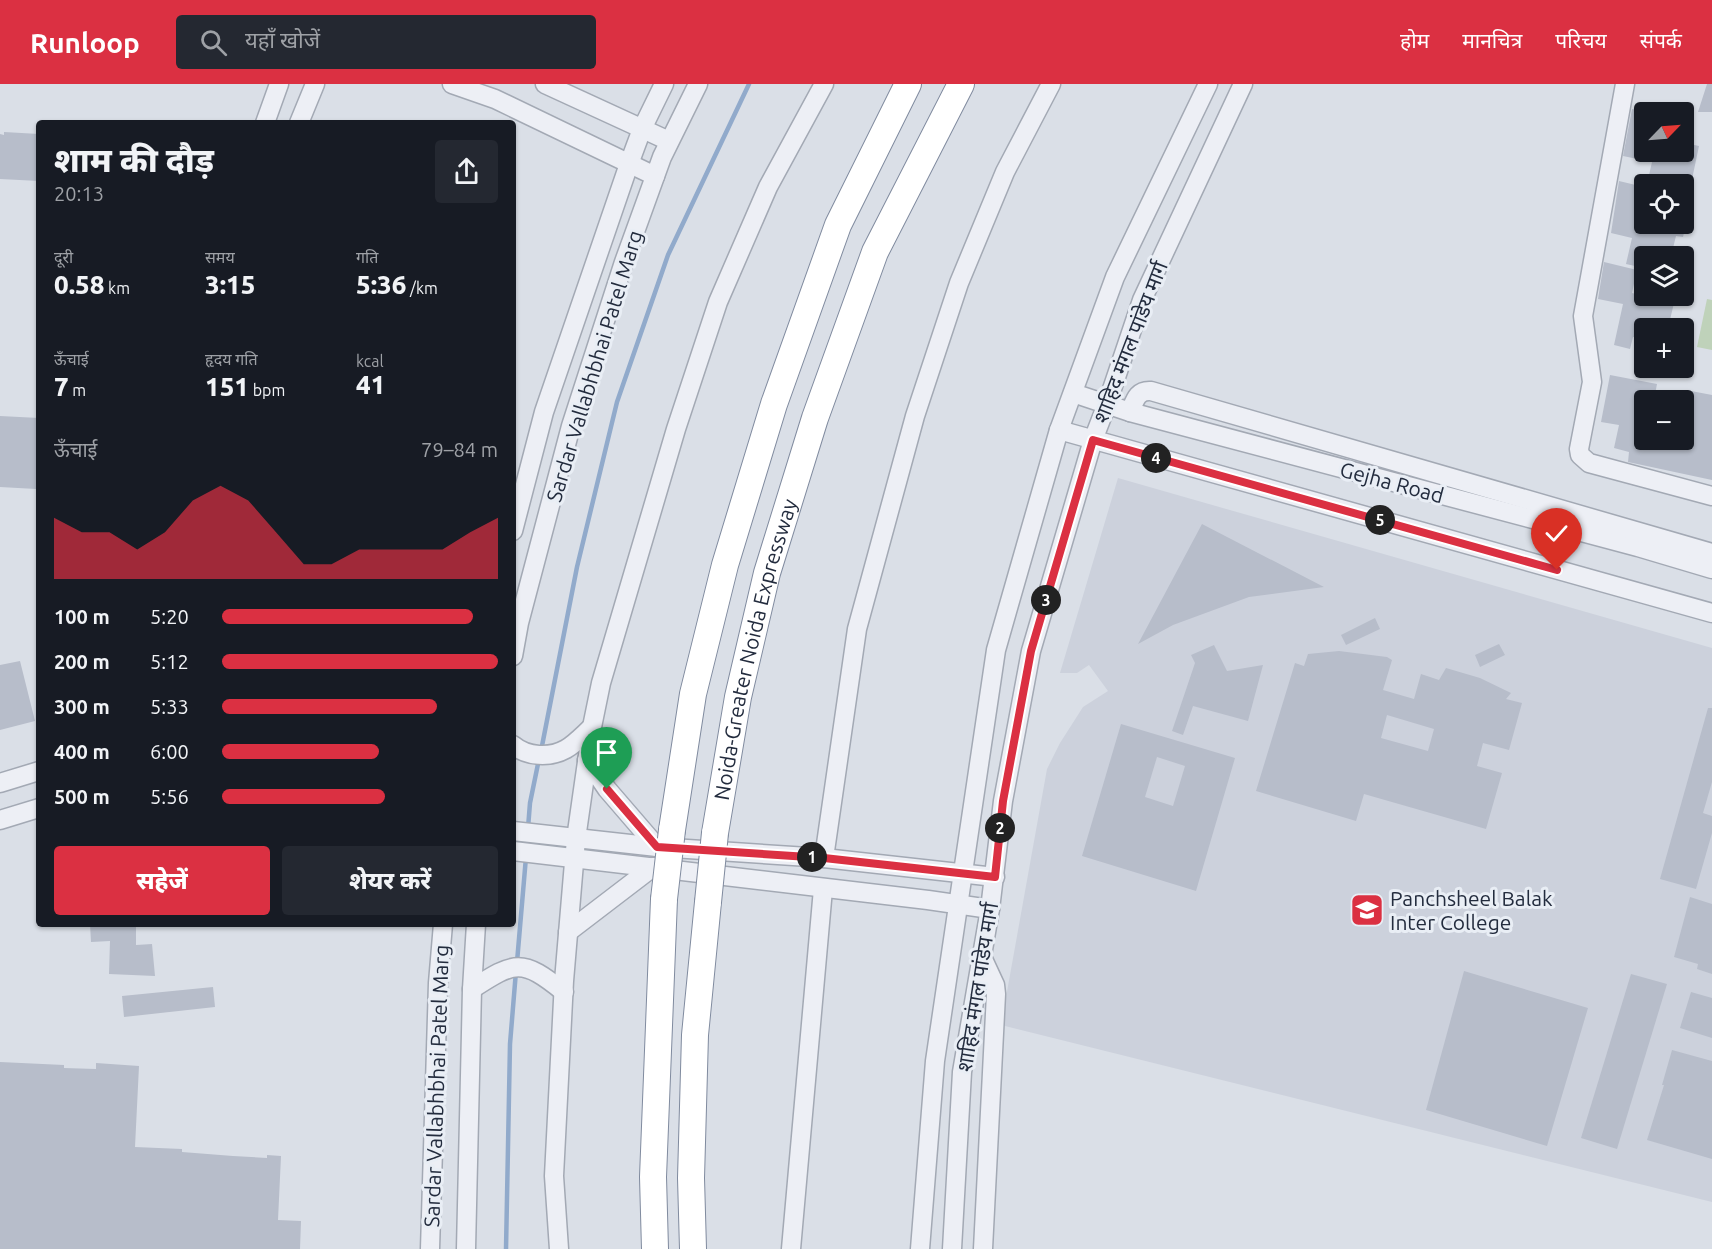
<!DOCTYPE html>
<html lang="hi">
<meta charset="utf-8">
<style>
:root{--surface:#171b24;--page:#242831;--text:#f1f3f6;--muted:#9ea1a6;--accent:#db3042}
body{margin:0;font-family:Ubuntu,"Noto Sans Devanagari",sans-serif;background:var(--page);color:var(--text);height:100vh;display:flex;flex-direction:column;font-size:22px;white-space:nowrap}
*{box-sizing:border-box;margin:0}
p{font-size:20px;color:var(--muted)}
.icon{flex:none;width:33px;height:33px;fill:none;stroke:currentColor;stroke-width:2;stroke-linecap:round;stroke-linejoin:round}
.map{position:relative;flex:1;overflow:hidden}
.panel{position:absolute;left:36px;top:36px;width:480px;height:807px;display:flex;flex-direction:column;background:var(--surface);border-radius:6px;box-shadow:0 2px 4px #0004}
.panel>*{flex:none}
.needle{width:39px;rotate:65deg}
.controls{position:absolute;left:1634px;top:18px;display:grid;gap:12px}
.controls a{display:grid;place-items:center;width:60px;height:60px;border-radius:6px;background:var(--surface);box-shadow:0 2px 4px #0004;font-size:30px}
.pin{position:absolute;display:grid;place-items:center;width:51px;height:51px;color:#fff;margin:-62px -26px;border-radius:50% 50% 50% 0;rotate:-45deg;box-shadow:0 0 6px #0007}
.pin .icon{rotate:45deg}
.km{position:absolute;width:30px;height:30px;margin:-15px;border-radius:50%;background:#222;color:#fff;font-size:16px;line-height:30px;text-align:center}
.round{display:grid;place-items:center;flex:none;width:63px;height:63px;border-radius:6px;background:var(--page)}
.head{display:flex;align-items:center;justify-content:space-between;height:102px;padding:0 18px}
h1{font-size:33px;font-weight:800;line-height:45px}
.figures{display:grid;grid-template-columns:repeat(3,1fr);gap:9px;height:102px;padding:6px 18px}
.figures div{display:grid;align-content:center}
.figures b{font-size:26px;font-weight:800}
.figures small{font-size:16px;font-weight:400}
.figures p{font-size:16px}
.chart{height:168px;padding:12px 18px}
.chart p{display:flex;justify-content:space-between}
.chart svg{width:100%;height:108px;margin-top:6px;fill:var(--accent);opacity:.7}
.action{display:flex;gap:12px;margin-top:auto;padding:12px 18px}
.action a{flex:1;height:69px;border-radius:6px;background:var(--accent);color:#fff;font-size:24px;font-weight:800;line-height:69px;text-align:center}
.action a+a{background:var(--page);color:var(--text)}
ul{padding:0 18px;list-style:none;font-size:20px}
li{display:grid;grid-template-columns:96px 72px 1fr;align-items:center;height:45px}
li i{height:15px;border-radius:8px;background:var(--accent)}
header{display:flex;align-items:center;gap:36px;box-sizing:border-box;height:84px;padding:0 30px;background:var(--accent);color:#fff}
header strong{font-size:28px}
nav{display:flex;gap:33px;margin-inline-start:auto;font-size:21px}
.search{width:420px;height:54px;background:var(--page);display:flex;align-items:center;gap:15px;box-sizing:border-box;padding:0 21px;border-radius:6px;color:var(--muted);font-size:22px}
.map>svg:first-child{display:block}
.built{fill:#ccd1dc}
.green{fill:#bfd2ba}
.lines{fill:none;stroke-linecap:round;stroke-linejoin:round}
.stream{stroke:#91aacb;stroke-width:4.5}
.building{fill:#b7bdca;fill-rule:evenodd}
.minor-casing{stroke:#a3a9b4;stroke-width:21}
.highway-casing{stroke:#808b9f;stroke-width:28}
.minor{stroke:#edeff5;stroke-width:18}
.highway{stroke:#fff;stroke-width:26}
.highway-bridge-casing{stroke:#808b9f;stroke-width:28;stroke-linecap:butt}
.highway-bridge{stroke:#fff;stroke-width:26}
.route-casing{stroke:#fff;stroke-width:12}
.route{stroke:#db3042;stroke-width:8}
.labels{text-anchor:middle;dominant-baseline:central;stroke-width:6;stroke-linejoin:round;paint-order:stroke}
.street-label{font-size:21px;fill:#232c3e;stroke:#e9eef5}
.poi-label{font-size:21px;fill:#232c3e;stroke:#e9eef5;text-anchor:start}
</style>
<header>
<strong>Runloop</strong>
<div class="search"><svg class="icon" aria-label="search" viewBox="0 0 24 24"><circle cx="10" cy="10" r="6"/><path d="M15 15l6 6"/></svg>यहाँ खोजें</div>
<nav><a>होम</a><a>मानचित्र</a><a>परिचय</a><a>संपर्क</a></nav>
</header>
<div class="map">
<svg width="1712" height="1165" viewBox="0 0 1712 1165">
<rect width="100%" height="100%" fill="#dadfe7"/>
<!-- built -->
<path class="built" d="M 1118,394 L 1712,564 L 1712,1118 L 1001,941 L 1047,685 L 1060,659 L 1083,623 L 1108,607 L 1089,581 L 1077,589 L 1060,589 Z"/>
<!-- green -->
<path class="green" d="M 1707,215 L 1712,216 L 1712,266 L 1697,263 Z"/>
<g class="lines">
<!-- stream -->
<g class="stream">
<path d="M 541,667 L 577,483 L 617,318 L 668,171 L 749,0"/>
<path d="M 528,744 L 530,719 L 539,675"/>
<path d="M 517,878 L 526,773"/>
<path d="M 506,1165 L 510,960 L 516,887"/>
</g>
</g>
<!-- building -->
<g class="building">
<path d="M 1707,0 L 1712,0 L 1712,28 L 1698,28 Z"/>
<path d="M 1632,25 L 1644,27 L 1644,68 L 1683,68 L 1685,59 L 1699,62 L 1691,100 L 1647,100 L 1652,78 L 1623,72 Z"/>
<path d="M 4,48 L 39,50 L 39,97 L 0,95 L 0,50 L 4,51 Z"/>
<path d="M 1619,97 L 1644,103 L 1642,130 L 1644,130 L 1644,140 L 1686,140 L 1683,153 L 1676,152 L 1671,172 L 1644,172 L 1644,184 L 1626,180 L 1632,154 L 1611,149 Z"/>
<path d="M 1604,178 L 1637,186 L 1632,209 L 1674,219 L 1668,244 L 1644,244 L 1644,255 L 1633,253 L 1630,265 L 1614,261 L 1623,220 L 1598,215 Z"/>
<path d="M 1610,291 L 1657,300 L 1654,316 L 1644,316 L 1644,356 L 1683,356 L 1683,321 L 1686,306 L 1712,311 L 1712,396 L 1628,378 L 1629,368 L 1614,364 L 1619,341 L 1601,338 Z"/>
<path d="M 0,332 L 39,334 L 36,405 L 0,403 Z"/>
<path d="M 1202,440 L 1324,503 L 1249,513 L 1173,541 L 1138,560 Z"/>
<path d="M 1375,534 L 1380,545 L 1346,561 L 1341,551 Z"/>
<path d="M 1499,560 L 1505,571 L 1480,583 L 1475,571 Z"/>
<path d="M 1214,561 L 1227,587 L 1263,581 L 1248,637 L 1193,622 L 1183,651 L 1172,647 L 1195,579 L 1191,571 Z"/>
<path d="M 1339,567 L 1387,573 L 1392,576 L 1383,606 L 1414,615 L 1421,590 L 1439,596 L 1446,584 L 1480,594 L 1511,609 L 1506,615 L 1522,619 L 1509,666 L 1483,659 L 1477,682 L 1502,689 L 1486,745 L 1364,710 L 1356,737 L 1256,707 L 1295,579 L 1304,582 L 1308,570 ZM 1387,631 L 1434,645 L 1428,667 L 1381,654 Z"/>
<path d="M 20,577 L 35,637 L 0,646 L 0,581 Z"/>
<path d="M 1708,624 L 1712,624 L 1712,698 L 1703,729 L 1712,732 L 1712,749 L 1696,805 L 1660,795 Z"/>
<path d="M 1121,640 L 1235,674 L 1196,807 L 1082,772 ZM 1157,673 L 1185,682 L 1173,722 L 1145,713 Z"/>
<path d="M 1690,813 L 1712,820 L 1712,890 L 1697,885 L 1698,880 L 1674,873 Z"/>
<path d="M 90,840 L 136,840 L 136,861 L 152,860 L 155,892 L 109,890 L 110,857 L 91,858 Z"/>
<path d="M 1464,887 L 1588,924 L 1547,1062 L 1426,1026 Z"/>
<path d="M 1631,890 L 1667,900 L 1617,1065 L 1581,1054 Z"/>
<path d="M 213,903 L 215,923 L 124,933 L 122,912 Z"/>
<path d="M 1691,908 L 1712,914 L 1712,954 L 1680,944 Z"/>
<path d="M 1672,966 L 1712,977 L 1712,1075 L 1647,1056 L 1664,1001 L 1662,1001 Z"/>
<path d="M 0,978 L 64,981 L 64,984 L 96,985 L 96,979 L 139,982 L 135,1063 L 182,1065 L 182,1068 L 233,1072 L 267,1074 L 267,1071 L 281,1072 L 278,1136 L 301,1137 L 300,1165 L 0,1165 Z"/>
</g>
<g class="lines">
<defs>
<g id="minor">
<path d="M 452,0 L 495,15 L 655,92"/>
<path d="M 545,0 L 669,57"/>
<path d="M 1625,0 L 1583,232 L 1592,298 L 1579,365 L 1580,371 L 1589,379 L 1712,412"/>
<path d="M 265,39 L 279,0"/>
<path d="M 299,39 L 315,0"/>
<path d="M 1073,309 L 1130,328 L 1638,463 L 1712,485"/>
<path d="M 1130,328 C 1135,316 1137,306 1151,307 L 1712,469"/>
<path d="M 1059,346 L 1712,529"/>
<path d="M 513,447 L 544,328 L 629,80 L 642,45 L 664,0"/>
<path d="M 513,572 L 519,539 L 571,342 L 624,178 L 662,73 L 698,0"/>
<path d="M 513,661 C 527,673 550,674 566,665 C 575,660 584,650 592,643"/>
<path d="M 587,676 L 607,705 L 657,763"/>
<path d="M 0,699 L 39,687"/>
<path d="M 0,736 L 39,724"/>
<path d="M 513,747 L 657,763 L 824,774 L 995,793"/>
<path d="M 513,767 L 928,816 L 990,825"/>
<path d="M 824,774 L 857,545 L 915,332 L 959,199 L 1005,88 L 1051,0"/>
<path d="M 568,848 L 653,783"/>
<path d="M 982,873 L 995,901 L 996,910 L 983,1165"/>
<path d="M 472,905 C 515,877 522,874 564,908"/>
<path d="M 430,1165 L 438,899 L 443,840"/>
<path d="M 466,1165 L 472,905 L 476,840"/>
<path d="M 559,1165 L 554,1092 L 564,897 L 576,755 L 592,643 L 601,599 L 676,345 L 718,218 L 768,103 L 824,0"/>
<path d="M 791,1165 L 823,805"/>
<path d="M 920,1165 L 935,977 L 996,566 L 1059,346 L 1115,193 L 1208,0"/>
<path d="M 952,1165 L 962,988 L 990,825 L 1003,717 L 1031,567 L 1093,356 L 1107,320 L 1142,216 L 1243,0"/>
</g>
<g id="highway">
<path d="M 672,746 L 693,610 L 725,481 L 774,320 L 838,141 L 908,0"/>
<path id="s1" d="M 715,749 L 738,613 L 767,489 L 815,334 L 875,168 L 961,0"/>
<path d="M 655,1165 L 653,1093 L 664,815"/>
<path d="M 693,1165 L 691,1094 L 695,951 L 708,818"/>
</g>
</defs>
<!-- minor casing -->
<use href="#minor" class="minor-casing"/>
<!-- highway casing -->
<use href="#highway" class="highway-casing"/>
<!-- minor -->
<use href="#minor" class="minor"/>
<!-- highway -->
<use href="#highway" class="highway"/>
<defs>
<g id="highway-bridge">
<path d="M 664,815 L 672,746"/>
<path d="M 708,818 L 715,749"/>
</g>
</defs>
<!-- highway-bridge casing -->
<use href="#highway-bridge" class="highway-bridge-casing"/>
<!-- highway-bridge -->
<use href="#highway-bridge" class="highway-bridge"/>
</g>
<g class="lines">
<defs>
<path id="route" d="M 607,705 L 657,763 L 824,774 L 995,793 L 1003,717 L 1031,567 L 1093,356 L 1557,486"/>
</defs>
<!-- route casing -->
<use href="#route" class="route-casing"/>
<!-- route -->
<use href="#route" class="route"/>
</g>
<!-- icons -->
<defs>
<symbol id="university-square" viewBox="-11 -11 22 22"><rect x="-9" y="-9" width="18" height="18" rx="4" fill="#db3042" stroke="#e9eef5"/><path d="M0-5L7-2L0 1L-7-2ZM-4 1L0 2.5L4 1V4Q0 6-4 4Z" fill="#fff"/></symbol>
</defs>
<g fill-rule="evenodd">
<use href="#university-square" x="1348" y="807" width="38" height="38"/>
</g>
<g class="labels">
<!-- street labels -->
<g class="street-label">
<text transform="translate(1130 258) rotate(-69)">शाहिद मंगल पांडेय मार्ग</text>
<text transform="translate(594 282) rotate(-73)">Sardar Vallabhbhai Patel Marg</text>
<text transform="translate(1392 398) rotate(15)">Gejha Road</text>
<text stroke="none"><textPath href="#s1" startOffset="188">Noida-Greater Noida Expressway</textPath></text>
<text transform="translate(977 903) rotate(-81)">शाहिद मंगल पांडेय मार्ग</text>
<text transform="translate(436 1002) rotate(-88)">Sardar Vallabhbhai Patel Marg</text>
</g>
<!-- poi labels -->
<g class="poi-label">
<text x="1390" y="814">Panchsheel Balak<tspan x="1390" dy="24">Inter College</tspan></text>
</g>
</g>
</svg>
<div class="controls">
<a><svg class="needle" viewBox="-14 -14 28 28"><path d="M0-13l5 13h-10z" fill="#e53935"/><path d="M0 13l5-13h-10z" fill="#9ea1a6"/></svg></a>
<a><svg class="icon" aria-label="locate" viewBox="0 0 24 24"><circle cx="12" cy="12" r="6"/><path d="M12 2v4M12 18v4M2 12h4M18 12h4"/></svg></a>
<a><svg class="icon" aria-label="layers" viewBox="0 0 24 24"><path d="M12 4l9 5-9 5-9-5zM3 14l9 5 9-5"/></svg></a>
<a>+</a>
<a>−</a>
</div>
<div class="pin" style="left:607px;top:705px;background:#1e9e55"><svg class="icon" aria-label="arrive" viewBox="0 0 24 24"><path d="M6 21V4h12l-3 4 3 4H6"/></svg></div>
<div class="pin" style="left:1557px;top:486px;background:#d93025"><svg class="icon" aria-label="check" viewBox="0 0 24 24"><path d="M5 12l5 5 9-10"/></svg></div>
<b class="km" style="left:812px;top:773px">1</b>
<b class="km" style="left:1000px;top:744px">2</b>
<b class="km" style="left:1046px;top:516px">3</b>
<b class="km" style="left:1156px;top:374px">4</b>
<b class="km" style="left:1380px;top:436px">5</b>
<section class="panel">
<div class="head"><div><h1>शाम की दौड़</h1><p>20:13</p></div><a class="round"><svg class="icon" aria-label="share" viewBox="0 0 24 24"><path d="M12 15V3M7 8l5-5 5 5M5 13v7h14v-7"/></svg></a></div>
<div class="figures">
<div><p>दूरी</p><b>0.58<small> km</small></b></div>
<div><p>समय</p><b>3:15</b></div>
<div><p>गति</p><b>5:36<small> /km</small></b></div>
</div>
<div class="figures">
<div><p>ऊँचाई</p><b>7<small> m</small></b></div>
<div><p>हृदय गति</p><b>151<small> bpm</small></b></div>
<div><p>kcal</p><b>41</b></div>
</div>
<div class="chart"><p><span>ऊँचाई</span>79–84 m</p>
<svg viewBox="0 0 160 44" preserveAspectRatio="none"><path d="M0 44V19L10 25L20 25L30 32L40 25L50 12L60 6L70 12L80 25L90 38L100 38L110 32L120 32L130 32L140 32L150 25L160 19V44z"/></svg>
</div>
<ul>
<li><b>100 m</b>5:20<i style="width:91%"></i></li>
<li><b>200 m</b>5:12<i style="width:100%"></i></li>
<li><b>300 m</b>5:33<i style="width:78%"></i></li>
<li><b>400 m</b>6:00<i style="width:57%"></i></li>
<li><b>500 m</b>5:56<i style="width:59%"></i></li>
</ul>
<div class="action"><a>सहेजें</a><a>शेयर करें</a></div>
</section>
</div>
